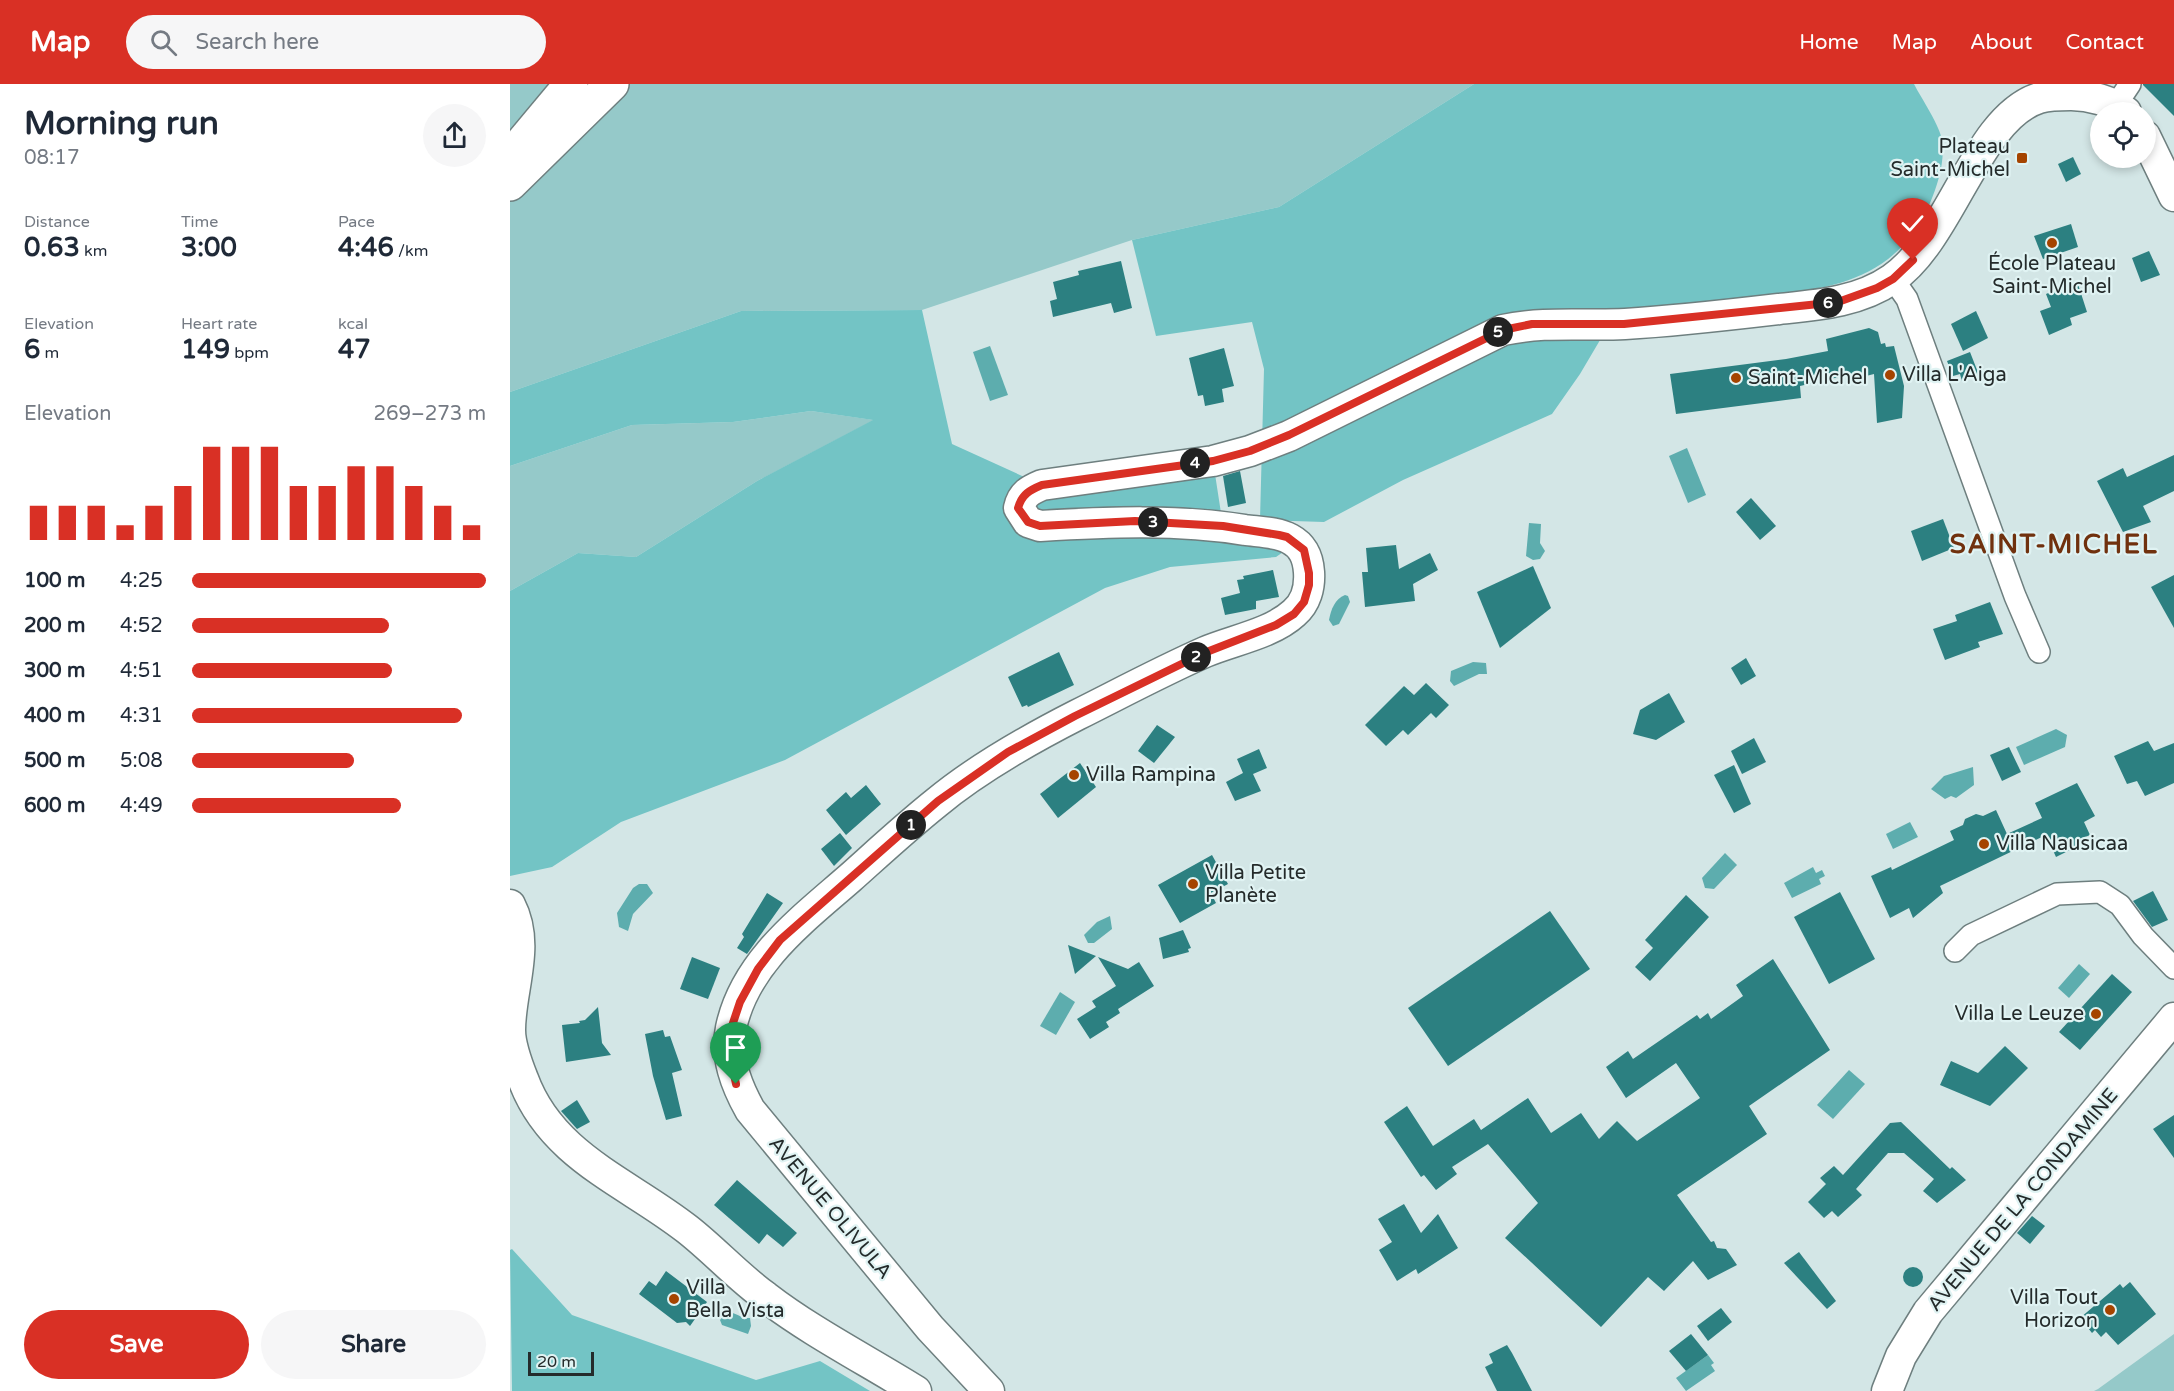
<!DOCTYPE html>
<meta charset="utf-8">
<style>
:root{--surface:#fff;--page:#f6f6f7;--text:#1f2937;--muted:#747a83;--accent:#d93025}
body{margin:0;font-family:"Varela Round",sans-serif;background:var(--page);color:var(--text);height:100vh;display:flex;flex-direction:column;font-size:22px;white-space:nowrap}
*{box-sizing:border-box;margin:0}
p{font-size:20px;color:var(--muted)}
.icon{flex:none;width:33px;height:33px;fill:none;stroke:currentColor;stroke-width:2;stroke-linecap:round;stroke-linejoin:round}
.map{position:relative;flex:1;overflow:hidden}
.drawer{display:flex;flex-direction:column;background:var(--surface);width:510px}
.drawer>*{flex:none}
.controls{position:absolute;left:1580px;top:18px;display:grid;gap:12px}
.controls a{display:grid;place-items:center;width:66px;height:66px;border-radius:50%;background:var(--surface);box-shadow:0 3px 9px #0003;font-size:30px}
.scale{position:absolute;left:18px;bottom:15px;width:66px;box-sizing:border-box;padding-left:6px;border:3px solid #242b2b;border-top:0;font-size:16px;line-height:21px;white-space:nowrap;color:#242b2b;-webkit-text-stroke:4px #e0f3f3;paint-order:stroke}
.pin{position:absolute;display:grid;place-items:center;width:51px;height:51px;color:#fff;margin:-62px -26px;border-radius:50% 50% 50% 0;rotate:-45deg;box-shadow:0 0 6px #0007}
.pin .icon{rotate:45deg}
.km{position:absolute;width:30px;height:30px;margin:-15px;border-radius:50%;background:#222;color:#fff;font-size:16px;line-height:30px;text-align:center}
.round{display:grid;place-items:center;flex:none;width:63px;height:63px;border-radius:32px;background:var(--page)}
.headline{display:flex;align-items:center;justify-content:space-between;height:102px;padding:0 24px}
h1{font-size:33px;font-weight:700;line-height:45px}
.stats{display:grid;grid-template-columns:repeat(3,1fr);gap:9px;height:102px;padding:6px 24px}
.stats div{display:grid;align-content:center}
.stats b{font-size:26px;font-weight:700}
.stats small{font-size:16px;font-weight:400}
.stats p{font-size:16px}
.chart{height:168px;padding:12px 24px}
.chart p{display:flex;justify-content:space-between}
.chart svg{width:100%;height:108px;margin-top:6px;stroke:var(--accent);stroke-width:6}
.primary-button{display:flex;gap:12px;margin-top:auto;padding:12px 24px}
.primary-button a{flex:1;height:69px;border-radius:36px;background:var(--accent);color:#fff;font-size:24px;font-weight:700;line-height:69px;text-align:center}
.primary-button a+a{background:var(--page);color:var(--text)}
ul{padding:0 24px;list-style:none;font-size:20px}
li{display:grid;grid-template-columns:96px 72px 1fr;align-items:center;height:45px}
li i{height:15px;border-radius:8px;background:var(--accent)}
header{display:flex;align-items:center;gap:36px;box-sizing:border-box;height:84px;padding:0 30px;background:var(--accent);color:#fff}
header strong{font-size:28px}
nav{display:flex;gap:33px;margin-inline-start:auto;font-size:21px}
.search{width:420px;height:54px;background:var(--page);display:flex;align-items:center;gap:15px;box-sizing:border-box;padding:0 21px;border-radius:33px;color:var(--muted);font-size:22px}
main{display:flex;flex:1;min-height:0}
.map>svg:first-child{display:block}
.green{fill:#95c9c9}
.forest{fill:#73c4c5}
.water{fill:#5dadae}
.building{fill:#2c8081}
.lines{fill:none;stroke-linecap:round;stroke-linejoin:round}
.street-casing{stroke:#6e7f7f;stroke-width:24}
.secondary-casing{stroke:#6e7f7f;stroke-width:33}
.primary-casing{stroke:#6e7f7f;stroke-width:36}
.street{stroke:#fff;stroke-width:21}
.secondary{stroke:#fff;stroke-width:30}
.primary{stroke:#fff;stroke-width:33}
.route-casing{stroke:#fff;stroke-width:12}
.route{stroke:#d93025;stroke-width:8}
.poi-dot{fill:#a54400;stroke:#e0f3f3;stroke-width:2}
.labels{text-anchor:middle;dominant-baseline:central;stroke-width:4.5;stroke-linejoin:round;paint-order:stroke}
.poi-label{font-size:20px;fill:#242b2b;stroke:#e0f3f3;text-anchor:start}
.street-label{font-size:20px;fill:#242b2b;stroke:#e0f3f3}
.district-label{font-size:26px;font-weight:bold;letter-spacing:1.5px;fill:#70310e;stroke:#e0f3f3}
</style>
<header>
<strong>Map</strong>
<div class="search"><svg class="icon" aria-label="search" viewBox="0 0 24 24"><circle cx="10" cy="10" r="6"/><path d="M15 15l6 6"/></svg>Search here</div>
<nav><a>Home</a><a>Map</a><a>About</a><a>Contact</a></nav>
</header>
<main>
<section class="drawer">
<div class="headline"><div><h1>Morning run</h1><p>08:17</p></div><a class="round"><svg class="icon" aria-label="share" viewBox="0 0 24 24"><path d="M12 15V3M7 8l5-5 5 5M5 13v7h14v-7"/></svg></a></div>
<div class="stats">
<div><p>Distance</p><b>0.63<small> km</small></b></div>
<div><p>Time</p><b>3:00</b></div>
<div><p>Pace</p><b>4:46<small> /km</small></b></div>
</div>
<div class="stats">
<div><p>Elevation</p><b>6<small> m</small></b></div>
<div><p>Heart rate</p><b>149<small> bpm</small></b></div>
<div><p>kcal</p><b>47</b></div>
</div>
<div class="chart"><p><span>Elevation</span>269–273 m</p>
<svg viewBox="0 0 160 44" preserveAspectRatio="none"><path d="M5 44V30M15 44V30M25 44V30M35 44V38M45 44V30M55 44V22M65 44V6M75 44V6M85 44V6M95 44V22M105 44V22M115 44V14M125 44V14M135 44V22M145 44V30M155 44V38"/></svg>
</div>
<ul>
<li><b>100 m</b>4:25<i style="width:100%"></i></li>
<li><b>200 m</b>4:52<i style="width:67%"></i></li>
<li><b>300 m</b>4:51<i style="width:68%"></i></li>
<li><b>400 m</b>4:31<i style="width:92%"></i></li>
<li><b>500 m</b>5:08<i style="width:55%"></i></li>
<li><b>600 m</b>4:49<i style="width:71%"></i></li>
</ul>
<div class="primary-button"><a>Save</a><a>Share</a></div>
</section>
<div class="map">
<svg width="1664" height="1307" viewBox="0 0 1664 1307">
<rect width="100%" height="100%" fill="#d3e6e6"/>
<!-- green -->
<g class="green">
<path d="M 0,0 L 964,0 L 769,123 L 622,156 L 412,226 L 231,227 L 0,308 Z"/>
<path d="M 301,327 L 364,336 L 247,397 L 126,473 L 68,469 L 0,507 L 0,382 L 122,341 L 223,338 Z"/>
<path d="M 1664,1250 L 1664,1307 L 1584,1307 L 1588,1305 Z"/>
</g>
<!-- forest -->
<g class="forest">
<path d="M 964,0 L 1404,0 C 1411,14 1431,43 1432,57 C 1435,78 1428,100 1420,119 C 1382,206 1305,206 1224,215 C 1184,219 1145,224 1106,229 L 1070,290 L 1042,330 L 893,396 L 814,438 L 750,436 L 754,285 L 742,238 L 646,252 L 622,156 L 769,123 Z"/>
<path d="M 412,226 L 442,360 L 532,401 L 703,377 L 713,442 L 786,459 L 766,473 L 660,483 L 595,504 L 275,676 L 111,738 L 42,783 L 0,792 L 0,507 L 68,469 L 126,473 L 247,397 L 363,336 L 301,327 L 223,338 L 122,341 L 0,382 L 0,308 L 231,227 Z"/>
<path d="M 2,1165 L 62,1231 L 246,1296 L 310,1277 L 360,1307 L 2,1307 L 0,1166 Z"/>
</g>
<!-- water -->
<g class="water">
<path d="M 480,262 L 498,311 L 480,317 L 463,268 Z"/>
<path d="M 1177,364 L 1196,411 L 1178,419 L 1159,372 Z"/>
<path d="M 1019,439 L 1031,440 L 1030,459 L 1035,467 L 1030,475 L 1023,476 L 1016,472 Z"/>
<path d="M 835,511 L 838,512 L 840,518 L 829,540 L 823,542 L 819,536 C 821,525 825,515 835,511 Z"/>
<path d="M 963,578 L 976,579 L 977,590 L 969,590 L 944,602 L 940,597 L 941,587 Z"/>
<path d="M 1546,645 L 1557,651 L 1555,663 L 1514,681 L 1506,663 Z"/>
<path d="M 1463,683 L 1464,701 L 1446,714 L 1441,712 L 1435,715 L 1421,705 L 1434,692 Z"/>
<path d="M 1400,738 L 1408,753 L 1383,765 L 1376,750 Z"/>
<path d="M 1215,769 L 1227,781 L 1204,805 L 1195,804 L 1192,794 Z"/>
<path d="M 1303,783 L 1306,789 L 1312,786 L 1315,792 L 1309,795 L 1311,800 L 1282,814 L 1274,799 Z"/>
<path d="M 129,800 L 137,800 L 143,809 L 123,830 L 118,847 L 109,843 L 107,829 L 123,804 Z"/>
<path d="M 600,832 L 602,845 L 584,859 L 578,859 L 574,851 L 587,838 Z"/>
<path d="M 1569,880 L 1580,890 L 1559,914 L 1548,904 Z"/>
<path d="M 550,908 L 565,918 L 546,951 L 530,942 Z"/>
<path d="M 1339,986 L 1355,1000 L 1323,1035 L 1307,1021 Z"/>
<path d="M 217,1228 C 226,1228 231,1235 240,1234 L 241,1242 L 238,1250 L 212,1241 L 210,1236 Z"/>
<path d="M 1198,1271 L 1204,1279 L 1201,1281 L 1205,1287 L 1176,1307 L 1166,1294 Z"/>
</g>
<!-- building -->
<g class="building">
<path d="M 1633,0 L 1664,0 L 1664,32 L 1633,1 Z"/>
<path d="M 1563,73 L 1571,90 L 1556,98 L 1548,80 Z"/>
<path d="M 1561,140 L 1568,163 L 1533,175 L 1524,152 Z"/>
<path d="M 1639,167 L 1650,191 L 1631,198 L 1622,174 Z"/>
<path d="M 611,177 L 622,224 L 604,229 L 601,219 L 543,233 L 540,217 L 547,215 L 543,198 L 569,191 L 568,187 Z"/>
<path d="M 1567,197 L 1577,228 L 1560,234 L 1562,241 L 1539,251 L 1530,227 L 1541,223 L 1536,210 Z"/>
<path d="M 1466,227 L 1478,254 L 1453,267 L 1441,240 Z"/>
<path d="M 1359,244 L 1368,248 L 1371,260 L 1375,259 L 1376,263 L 1384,262 L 1394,302 L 1392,334 L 1367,339 L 1364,290 L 1344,295 L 1342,290 L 1290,302 L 1291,314 L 1166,330 L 1160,290 L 1276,275 L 1318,267 L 1316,255 Z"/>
<path d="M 714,264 L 724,302 L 712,305 L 714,318 L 695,322 L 693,311 L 688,312 L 679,274 Z"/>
<path d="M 1460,268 L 1469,291 L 1452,297 L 1450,290 L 1443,292 L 1437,277 Z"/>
<path d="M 1664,371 L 1664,407 L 1633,422 L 1641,438 L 1613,448 L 1587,397 L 1613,384 L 1617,393 Z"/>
<path d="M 730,387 L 736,419 L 718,423 L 713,392 Z"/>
<path d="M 1241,414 L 1266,442 L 1250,456 L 1226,428 Z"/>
<path d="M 1433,435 L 1444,464 L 1412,477 L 1401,447 Z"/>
<path d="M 886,461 L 889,485 L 920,469 L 928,486 L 903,500 L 905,517 L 855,523 L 852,488 L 858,488 L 856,464 Z"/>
<path d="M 1023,482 L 1041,524 L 990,564 L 967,508 Z"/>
<path d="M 763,486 L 769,513 L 746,517 L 746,525 L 715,531 L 711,514 L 730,509 L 727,496 L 734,495 L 733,492 Z"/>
<path d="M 1664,491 L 1664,544 L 1641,503 Z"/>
<path d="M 1480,518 L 1493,550 L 1468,558 L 1470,563 L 1435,576 L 1423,545 L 1447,537 L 1445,531 Z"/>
<path d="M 549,568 L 564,601 L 518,623 L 517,621 L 512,623 L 498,593 Z"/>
<path d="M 1236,574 L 1246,592 L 1231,601 L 1221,584 Z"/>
<path d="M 916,599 L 939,621 L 926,634 L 921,629 L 898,651 L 893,646 L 876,662 L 855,641 L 894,602 L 904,611 Z"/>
<path d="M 1159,609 L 1175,638 L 1146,656 L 1123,650 L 1130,626 Z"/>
<path d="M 647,641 L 665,653 L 644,679 L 628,667 Z"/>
<path d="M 1244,654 L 1256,678 L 1232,690 L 1221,667 Z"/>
<path d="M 1638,657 L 1644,667 L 1664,659 L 1664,699 L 1635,712 L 1627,697 L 1617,700 L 1604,672 Z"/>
<path d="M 1499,663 L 1511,688 L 1492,697 L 1480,671 Z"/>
<path d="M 749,665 L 757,684 L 743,690 L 751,707 L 725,717 L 716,698 L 733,689 L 727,675 Z"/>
<path d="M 570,679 L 586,703 L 548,734 L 530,710 Z"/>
<path d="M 1224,681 L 1241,720 L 1224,729 L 1204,691 Z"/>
<path d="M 1567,699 L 1585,732 L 1574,738 L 1580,751 L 1566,757 L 1568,762 L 1546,773 L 1536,751 L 1430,802 L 1433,809 L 1403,834 L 1399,824 L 1380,834 L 1361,792 L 1381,783 L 1382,786 L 1444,756 L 1440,747 L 1453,741 L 1455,735 L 1466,730 L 1473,732 L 1486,726 L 1497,750 L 1532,734 L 1525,719 Z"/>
<path d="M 356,701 L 371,720 L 336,751 L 316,726 L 336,708 L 341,714 Z"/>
<path d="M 330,749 L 342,764 L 324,782 L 311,765 Z"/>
<path d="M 702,771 L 718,800 L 701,809 L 706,819 L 670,839 L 648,801 Z"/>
<path d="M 1643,807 L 1658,836 L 1642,843 L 1623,817 Z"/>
<path d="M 1330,808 L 1365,875 L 1319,900 L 1284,833 Z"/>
<path d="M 257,809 L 273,819 L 237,870 L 227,864 L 234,853 L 232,850 Z"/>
<path d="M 1176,811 L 1199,833 L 1140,897 L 1125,883 L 1143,864 L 1135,856 Z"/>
<path d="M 1040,827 L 1080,885 L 938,982 L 898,924 Z"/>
<path d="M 673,846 L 681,864 L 678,865 L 679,868 L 653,875 L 649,854 Z"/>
<path d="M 558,861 L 586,872 L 565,890 Z"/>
<path d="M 182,873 L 210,884 L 198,915 L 170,905 Z"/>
<path d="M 588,873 L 618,885 L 629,878 L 644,902 L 608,925 L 610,929 L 596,938 L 599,943 L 580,955 L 567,935 L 586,923 L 582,917 L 606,902 Z"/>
<path d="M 1263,875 L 1320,966 L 1239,1022 L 1257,1050 L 1167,1111 L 1201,1158 L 1204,1157 L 1207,1164 L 1216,1165 L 1227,1181 L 1198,1196 L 1183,1177 L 1154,1207 L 1138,1193 L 1091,1243 L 995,1154 L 1028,1119 L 978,1060 L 942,1083 L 947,1090 L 926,1106 L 914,1091 L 911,1093 L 874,1038 L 897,1022 L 923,1062 L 964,1035 L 971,1046 L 1018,1014 L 1041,1049 L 1071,1029 L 1089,1055 L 1107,1037 L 1127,1057 L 1190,1014 L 1166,979 L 1116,1014 L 1096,983 L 1118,967 L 1123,975 L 1187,931 L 1190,935 L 1198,929 L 1201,935 L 1233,912 L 1226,901 Z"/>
<path d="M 1602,890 L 1622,908 L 1570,966 L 1549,948 Z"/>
<path d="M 88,923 L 92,959 L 101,971 L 56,978 L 52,941 L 70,939 L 69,937 L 75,936 Z"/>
<path d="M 153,946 L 155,953 L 160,952 L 172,986 L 162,989 L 172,1032 L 156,1036 L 143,992 L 135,950 Z"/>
<path d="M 1495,962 L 1518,984 L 1480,1022 L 1430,1001 L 1441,977 L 1468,989 Z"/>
<path d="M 67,1016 L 80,1038 L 67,1045 L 51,1027 Z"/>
<path d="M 1664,1031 L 1664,1074 L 1643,1045 Z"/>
<path d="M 1391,1038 L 1440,1085 L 1442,1083 L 1456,1096 L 1427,1119 L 1413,1107 L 1424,1095 L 1394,1069 L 1378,1069 L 1346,1105 L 1352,1111 L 1328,1133 L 1322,1127 L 1314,1134 L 1298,1118 L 1316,1100 L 1310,1094 L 1324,1082 L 1333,1091 L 1380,1039 Z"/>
<path d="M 227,1096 L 287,1149 L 273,1163 L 257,1150 L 249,1160 L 204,1121 Z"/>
<path d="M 894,1120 L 911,1149 L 928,1130 L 948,1164 L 908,1190 L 906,1185 L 887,1197 L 869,1166 L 882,1158 L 868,1135 Z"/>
<path d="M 1522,1132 L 1535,1142 L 1520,1160 L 1507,1149 Z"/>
<path d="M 1289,1168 L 1326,1217 L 1317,1225 L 1274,1179 Z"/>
<circle cx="1403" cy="1193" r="10"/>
<path d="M 156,1187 L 197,1218 L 180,1242 L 176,1238 L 167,1239 L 129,1210 L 139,1197 L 146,1202 Z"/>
<path d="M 1620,1198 L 1646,1230 L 1608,1261 L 1596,1248 L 1591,1253 L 1585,1246 L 1582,1249 L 1570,1234 L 1610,1200 L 1613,1204 Z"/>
<path d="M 1211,1224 L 1222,1238 L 1198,1257 L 1187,1242 Z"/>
<path d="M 1181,1250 L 1198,1271 L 1176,1287 L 1159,1267 Z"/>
<path d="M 997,1261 L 1002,1269 L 1022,1307 L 987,1307 L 975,1283 L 983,1279 L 979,1270 Z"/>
</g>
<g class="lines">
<defs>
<g id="street">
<path d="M 1606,21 L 1620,0"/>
<path d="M 1383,195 L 1397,215 L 1505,512 L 1529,568"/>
<path d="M 1445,867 L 1461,851 L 1547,810 L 1590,808 L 1610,821 L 1633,852 L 1664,884"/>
</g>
<g id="secondary">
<path d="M 1635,52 L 1664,112"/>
<path d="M 0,821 C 21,861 0,905 0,946 C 0,962 7,980 13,995 C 41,1072 117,1098 177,1145 C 204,1166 228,1193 256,1213 C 300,1247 358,1277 406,1307"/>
<path d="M 479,1307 L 420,1244 L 240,1026 C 226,1001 215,973 221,944 C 235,878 292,836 340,794 C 368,769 396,743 426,719 C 468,684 518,656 567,631 C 609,610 652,587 695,568 C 723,556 761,550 784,529 C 796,519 800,503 799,488 C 798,473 793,462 780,455 C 767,448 750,448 735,446 C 667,435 599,438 530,442 L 518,438 L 509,424 C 512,410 520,406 532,401 L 703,377 L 740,367 L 779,352 L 993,246 C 1034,237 1074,242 1115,240 C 1166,237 1218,231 1269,225 C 1308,221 1349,218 1382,195 C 1441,155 1466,34 1529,14 C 1539,11 1550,11 1561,11 C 1580,11 1601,17 1616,28"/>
<path d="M 1377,1307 L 1391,1272 L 1418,1228 L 1664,934"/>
</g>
<g id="primary">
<path d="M 0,73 L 61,0"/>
<path d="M 0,100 L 102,0"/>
</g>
</defs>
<!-- street casing -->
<use href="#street" class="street-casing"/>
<!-- secondary casing -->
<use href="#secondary" class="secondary-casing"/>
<!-- primary casing -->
<use href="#primary" class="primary-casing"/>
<!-- street -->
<use href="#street" class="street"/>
<!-- secondary -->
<use href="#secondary" class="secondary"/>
<!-- primary -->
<use href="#primary" class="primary"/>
</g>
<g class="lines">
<defs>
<path id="route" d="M 226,1000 L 220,972 L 221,945 L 230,918 L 248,885 L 270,856 L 428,717 L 498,668 L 565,632 L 694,569 L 766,541 L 784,530 L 794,518 L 799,501 L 799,489 L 794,466 L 777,453 L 769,451 L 713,442 L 625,437 L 530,442 L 518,438 L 508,424 C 512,410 520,406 532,401 L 703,377 L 740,367 L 779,351 L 993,246 L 1022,240 L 1114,240 L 1328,218 L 1367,204 L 1383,195 L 1403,176"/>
</defs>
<!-- route casing -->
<use href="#route" class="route-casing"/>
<!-- route -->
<use href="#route" class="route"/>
</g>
<!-- markers -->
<g class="poi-dot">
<rect x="1506" y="68" width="12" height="12" rx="3"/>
<circle cx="1542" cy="159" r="6"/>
<circle cx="1380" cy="291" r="6"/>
<circle cx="1226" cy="294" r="6"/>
<circle cx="564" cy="691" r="6"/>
<circle cx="1474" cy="760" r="6"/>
<circle cx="683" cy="800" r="6"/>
<circle cx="1586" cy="930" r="6"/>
<circle cx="164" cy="1215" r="6"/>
<circle cx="1600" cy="1226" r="6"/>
</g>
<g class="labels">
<!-- poi labels -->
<g class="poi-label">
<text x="1500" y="63" text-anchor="end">Plateau<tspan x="1500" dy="23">Saint-Michel</tspan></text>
<text x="1542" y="180" text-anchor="middle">École Plateau<tspan x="1542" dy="23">Saint-Michel</tspan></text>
<text x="1392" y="291">Villa L'Aiga</text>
<text x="1238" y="294">Saint-Michel</text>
<text x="576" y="691">Villa Rampina</text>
<text x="1486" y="760">Villa Nausicaa</text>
<text x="695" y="789">Villa Petite<tspan x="695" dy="23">Planète</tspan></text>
<text x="1574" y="930" text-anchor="end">Villa Le Leuze</text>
<text x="176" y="1204">Villa<tspan x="176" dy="23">Bella Vista</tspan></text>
<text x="1588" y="1214" text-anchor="end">Villa Tout<tspan x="1588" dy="23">Horizon</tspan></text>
</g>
<!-- street labels -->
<g class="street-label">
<text transform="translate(1513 1116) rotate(-50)">AVENUE DE LA CONDAMINE</text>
<text transform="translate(320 1124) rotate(50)">AVENUE OLIVULA</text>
</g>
<!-- district labels -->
<g class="district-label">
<text x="1544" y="460">SAINT-MICHEL</text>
</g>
</g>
</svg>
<div class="controls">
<a><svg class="icon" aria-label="locate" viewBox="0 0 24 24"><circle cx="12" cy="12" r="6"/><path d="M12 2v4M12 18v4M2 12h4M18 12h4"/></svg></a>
</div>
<div class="scale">20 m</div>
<div class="pin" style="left:226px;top:1000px;background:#1e9e55"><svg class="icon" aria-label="arrive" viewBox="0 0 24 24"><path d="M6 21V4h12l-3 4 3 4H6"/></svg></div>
<div class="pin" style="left:1403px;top:176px;background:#d93025"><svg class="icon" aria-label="check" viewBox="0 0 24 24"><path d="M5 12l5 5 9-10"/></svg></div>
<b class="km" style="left:401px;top:741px">1</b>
<b class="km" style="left:686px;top:573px">2</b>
<b class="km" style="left:643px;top:438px">3</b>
<b class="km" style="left:685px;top:379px">4</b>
<b class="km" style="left:988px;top:248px">5</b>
<b class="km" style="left:1318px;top:219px">6</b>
</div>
</main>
